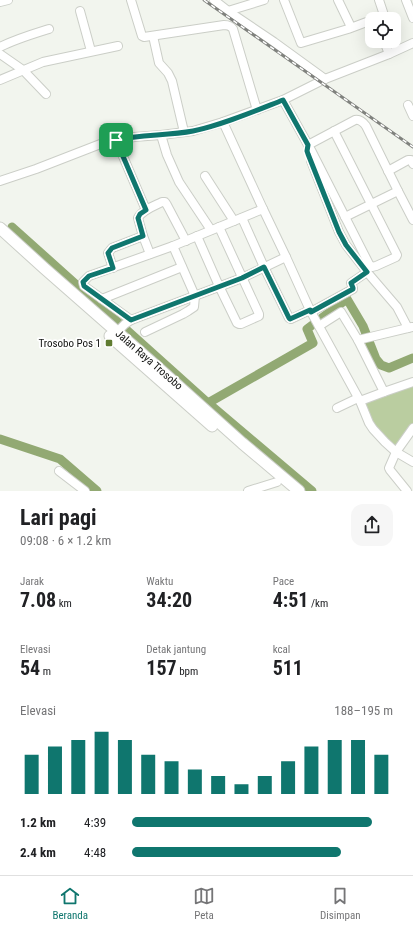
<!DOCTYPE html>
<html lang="id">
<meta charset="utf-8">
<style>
:root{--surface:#fff;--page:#f6f6f6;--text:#202124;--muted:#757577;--line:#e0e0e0;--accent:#0f766e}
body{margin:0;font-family:"Roboto Condensed",sans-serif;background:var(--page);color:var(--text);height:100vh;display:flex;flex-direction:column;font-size:15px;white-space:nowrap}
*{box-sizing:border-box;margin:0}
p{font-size:13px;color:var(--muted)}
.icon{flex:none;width:22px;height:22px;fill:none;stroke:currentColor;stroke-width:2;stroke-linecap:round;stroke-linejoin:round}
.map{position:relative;height:491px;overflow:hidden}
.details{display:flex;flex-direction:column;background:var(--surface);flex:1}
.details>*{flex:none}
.tools{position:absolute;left:365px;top:12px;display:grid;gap:8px}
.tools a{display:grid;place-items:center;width:36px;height:36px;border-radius:8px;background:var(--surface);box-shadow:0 4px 16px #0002;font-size:20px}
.pin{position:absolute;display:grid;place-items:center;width:34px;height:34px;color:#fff;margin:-17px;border-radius:8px;box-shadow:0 2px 6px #0006}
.round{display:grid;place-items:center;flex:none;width:42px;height:42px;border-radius:12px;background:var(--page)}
.summary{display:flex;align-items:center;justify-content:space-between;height:68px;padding:0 20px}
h1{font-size:22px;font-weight:700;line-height:30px}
.stats{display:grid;grid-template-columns:repeat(3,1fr);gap:6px;height:68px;padding:4px 20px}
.stats div{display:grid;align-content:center}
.stats b{font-size:20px;font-weight:700}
.stats small{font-size:11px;font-weight:400}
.stats p{font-size:11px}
.chart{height:112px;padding:8px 20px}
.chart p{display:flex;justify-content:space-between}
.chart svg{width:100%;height:72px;margin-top:4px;stroke:var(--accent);stroke-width:6}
ul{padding:0 20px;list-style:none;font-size:13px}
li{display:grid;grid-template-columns:64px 48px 1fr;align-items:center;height:30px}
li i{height:10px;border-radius:5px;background:var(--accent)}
.tab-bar{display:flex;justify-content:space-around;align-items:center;height:56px;border-top:1px solid var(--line);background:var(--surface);font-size:11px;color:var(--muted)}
.tab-bar a{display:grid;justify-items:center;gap:2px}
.tab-bar .active{color:var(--accent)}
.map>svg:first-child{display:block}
.green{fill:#bacda0}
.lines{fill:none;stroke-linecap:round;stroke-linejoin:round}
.river{stroke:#92a973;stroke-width:9}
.minor-casing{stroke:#cbcec7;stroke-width:10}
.highway-casing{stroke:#cbcec7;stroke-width:13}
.minor{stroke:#fff;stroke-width:8}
.highway{stroke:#fff;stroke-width:11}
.rail-casing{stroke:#80827e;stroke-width:3}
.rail{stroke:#fff;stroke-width:1.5;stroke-dasharray:4.5;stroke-linecap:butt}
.route-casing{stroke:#fff;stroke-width:8}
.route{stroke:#0f766e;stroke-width:5}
.poi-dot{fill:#607c31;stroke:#fff;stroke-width:1.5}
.labels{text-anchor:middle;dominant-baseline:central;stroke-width:3.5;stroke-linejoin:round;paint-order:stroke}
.poi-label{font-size:11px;fill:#131412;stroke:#fff;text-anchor:end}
.street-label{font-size:11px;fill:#131412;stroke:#fff}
</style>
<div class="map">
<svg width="413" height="491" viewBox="0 0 413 491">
<rect width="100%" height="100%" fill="#f2f5ee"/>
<!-- green -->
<path class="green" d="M 413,383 L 413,424 L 396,451 L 370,423 L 361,402 Z"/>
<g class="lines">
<!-- river -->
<g class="river">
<path d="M 12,227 L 208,403 L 312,491"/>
<path d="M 208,403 L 313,343 L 307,329 L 347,299 L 363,326 L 376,359 L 381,365 L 389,368 L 413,358"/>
<path d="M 0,439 L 60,459 L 97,491"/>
</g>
<defs>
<g id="minor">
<path d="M 131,0 L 142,36 L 144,37 L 224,25 C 228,25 231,26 233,29 L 257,110"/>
<path d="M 214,0 L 228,11 L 274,42 L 325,79"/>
<path d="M 284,0 L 301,43 L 348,29 L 372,20"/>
<path d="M 338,0 L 351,27"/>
<path d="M 406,0 L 413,18"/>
<path d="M 0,2 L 8,0"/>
<path d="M 80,11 L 91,51"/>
<path d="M 228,11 L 264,0"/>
<path d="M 374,19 L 384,15 L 379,0"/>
<path d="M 153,36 L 159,63 L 168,73 L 172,81 L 184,132"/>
<path d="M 384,41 L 389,54"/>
<path d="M 0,47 C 16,39 33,34 49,29"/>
<path d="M 0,54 L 23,70 L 46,94"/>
<path d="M 0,80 L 43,62 L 118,46"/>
<path d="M 283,100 L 312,152 L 369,264 L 372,267 L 376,266 L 396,257 L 397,255 L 334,131"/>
<path d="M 408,105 L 413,116"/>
<path d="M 223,122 L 263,209"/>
<path d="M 161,135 L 167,155 L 179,182 L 211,230"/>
<path d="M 116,140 L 146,210"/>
<path d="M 308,145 L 355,120 C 360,119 363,122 366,126 L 398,191 L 413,220"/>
<path d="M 311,161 L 339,232 L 346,245 L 367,272 L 397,307 L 408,328"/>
<path d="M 388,171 L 408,160 L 411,160 L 413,164"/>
<path d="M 205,176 L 234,221"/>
<path d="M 0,181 L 36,169 L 103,143 L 134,137 L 161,135 L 193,131 L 223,122 L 283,100 L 325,79 L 389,54 L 413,43"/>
<path d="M 345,217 L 398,191"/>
<path d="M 242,218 L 264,267 L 289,318 L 291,319 L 310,310"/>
<path d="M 197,236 L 219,286 L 237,323 L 239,324 L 241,324 L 259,316 L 259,314 L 219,227"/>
<path d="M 150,254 L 143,236 L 138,218 C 142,210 154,206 162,202 L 165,202 L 167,205 L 186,241"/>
<path d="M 113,268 L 108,253 L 112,248 L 143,236"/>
<path d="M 102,299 L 182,267"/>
<path d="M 311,312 L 353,289 L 353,288 L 351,283 L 367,272"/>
<path d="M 131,320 L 84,286 L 83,282 L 89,276 L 173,246 L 263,209 L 286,257"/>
<path d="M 319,326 L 341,312 L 358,340 L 384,392"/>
<path d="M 117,332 L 125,324 L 131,320 L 242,278 L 286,257 L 310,310 L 360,401 L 369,423 L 373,429 L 385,442 L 396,452 L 413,462"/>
<path d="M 145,332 L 183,314 L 188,311 L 194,307 L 195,296 L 173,246"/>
<path d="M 358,340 L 412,327"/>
<path d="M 360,401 L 384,392 L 413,382"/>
<path d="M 337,408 L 358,398"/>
<path d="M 59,471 L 85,491"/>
<path d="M 248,491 L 277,482"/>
<path d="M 407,491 L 390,470 L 389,468 L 396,452 L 413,428"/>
</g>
<g id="highway">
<path d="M 0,228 L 44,268 L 157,367 L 242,443 L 299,491"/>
<path d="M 110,336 L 212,426"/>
</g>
</defs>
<!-- minor casing -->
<use href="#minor" class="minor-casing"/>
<!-- highway casing -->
<use href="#highway" class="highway-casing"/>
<!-- minor -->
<use href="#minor" class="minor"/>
<!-- highway -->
<use href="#highway" class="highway"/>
<defs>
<path id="rail" d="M 204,0 L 413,147"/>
</defs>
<!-- rail casing -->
<use href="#rail" class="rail-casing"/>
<!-- rail -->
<use href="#rail" class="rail"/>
</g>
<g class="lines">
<defs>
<path id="route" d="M 283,100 L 308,145 L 307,151 L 308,154 L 339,232 L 346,245 L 367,272 L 351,283 L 353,288 L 353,289 L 311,312 L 310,310 L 290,319 L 289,318 L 264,267 L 242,278 L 131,320 L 84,286 L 83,282 L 89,276 L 113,268 L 108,253 L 112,248 L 143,236 L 138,218 L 140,214 L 146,210 L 116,140 C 141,134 167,136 193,131 C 222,125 255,111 283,100 Z"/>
</defs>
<!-- route casing -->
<use href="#route" class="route-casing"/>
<!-- route -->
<use href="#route" class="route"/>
</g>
<!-- markers -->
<rect class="poi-dot" x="105" y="339" width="8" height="8" rx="2"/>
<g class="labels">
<!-- poi labels -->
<g class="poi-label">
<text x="101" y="343">Trosobo Pos 1</text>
</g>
<!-- street labels -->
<g class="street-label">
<text transform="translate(149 360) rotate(41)">Jalan Raya Trosobo</text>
</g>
</g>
</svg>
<div class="tools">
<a><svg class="icon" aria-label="locate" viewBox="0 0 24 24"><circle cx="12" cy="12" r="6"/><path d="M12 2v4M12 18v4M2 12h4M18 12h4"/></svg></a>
</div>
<div class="pin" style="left:116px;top:140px;background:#1e9e55"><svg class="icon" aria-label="arrive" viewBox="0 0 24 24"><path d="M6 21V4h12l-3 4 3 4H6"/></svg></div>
</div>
<section class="details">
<div class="summary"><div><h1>Lari pagi</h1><p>09:08 · 6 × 1.2 km</p></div><a class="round"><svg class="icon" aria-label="share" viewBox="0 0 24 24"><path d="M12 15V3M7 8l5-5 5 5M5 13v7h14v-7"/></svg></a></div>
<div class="stats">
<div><p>Jarak</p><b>7.08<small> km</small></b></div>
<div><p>Waktu</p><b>34:20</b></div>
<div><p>Pace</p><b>4:51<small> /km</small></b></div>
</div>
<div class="stats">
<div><p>Elevasi</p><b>54<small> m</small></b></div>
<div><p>Detak jantung</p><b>157<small> bpm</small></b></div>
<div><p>kcal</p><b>511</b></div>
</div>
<div class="chart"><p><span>Elevasi</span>188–195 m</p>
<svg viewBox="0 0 160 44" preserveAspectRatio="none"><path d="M5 44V20M15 44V15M25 44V11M35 44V6M45 44V11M55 44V20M65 44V24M75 44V29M85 44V33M95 44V38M105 44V33M115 44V24M125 44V15M135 44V11M145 44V11M155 44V20"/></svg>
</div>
<ul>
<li><b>1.2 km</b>4:39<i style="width:92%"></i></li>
<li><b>2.4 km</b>4:48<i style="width:80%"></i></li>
</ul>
</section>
<nav class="tab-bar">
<a class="active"><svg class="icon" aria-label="home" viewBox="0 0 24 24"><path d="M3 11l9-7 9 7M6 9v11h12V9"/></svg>Beranda</a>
<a><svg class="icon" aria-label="map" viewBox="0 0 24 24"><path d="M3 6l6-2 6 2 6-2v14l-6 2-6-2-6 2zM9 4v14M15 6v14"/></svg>Peta</a>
<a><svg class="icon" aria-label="saved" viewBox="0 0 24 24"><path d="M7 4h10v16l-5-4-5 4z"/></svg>Disimpan</a>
</nav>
